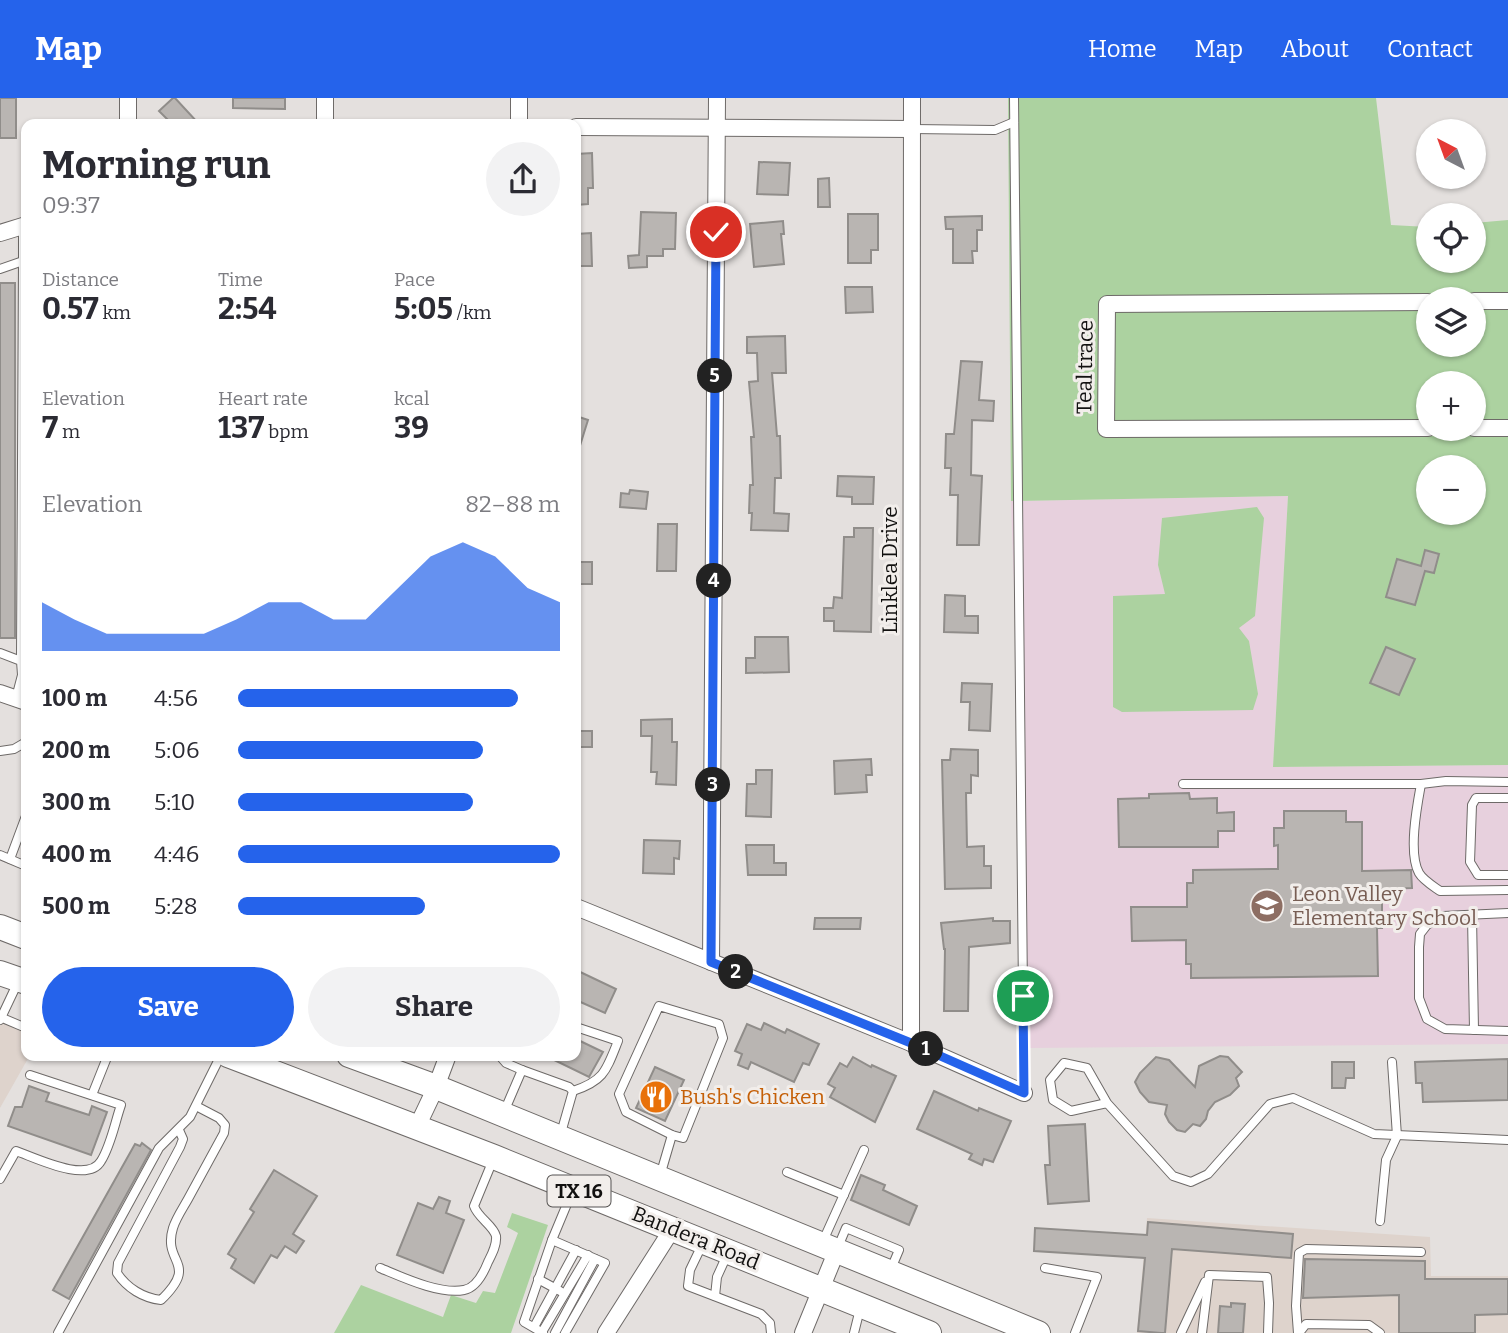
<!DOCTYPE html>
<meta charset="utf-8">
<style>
:root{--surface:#fff;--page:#f2f2f3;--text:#2b2b33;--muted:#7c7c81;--accent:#2563eb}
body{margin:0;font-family:Bitter,serif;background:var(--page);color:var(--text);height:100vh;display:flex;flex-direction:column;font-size:26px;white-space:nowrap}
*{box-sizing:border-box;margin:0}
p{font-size:23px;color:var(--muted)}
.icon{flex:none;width:38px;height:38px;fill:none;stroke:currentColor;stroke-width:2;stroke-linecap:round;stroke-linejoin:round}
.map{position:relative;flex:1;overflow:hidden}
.side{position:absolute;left:21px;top:21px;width:560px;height:942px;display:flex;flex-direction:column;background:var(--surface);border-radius:14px;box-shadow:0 2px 5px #0004}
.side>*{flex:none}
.needle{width:46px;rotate:319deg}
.controls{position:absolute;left:1416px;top:21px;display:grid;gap:14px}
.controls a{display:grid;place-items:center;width:70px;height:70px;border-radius:50%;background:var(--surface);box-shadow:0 2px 5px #0004;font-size:35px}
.pin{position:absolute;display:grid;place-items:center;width:60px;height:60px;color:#fff;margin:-30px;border:4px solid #fff;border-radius:50%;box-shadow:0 2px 7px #0007}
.km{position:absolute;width:35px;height:35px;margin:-18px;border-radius:50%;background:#222;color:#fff;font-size:19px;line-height:35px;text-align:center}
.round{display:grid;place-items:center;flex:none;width:74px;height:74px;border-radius:37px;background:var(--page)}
.summary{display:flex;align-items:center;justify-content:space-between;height:119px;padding:0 21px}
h1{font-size:38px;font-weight:700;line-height:52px}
.figures{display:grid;grid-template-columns:repeat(3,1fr);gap:10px;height:119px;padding:7px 21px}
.figures div{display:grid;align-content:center}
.figures b{font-size:30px;font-weight:700}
.figures small{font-size:19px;font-weight:400}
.figures p{font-size:19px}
.chart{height:196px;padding:14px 21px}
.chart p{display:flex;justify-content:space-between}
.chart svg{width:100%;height:126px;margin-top:7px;fill:var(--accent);opacity:.7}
.action{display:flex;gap:14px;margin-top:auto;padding:14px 21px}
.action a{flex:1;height:80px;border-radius:42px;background:var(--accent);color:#fff;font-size:28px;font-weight:700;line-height:80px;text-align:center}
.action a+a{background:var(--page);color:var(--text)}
ul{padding:0 21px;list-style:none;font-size:23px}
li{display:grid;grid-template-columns:112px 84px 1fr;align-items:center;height:52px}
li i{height:18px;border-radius:9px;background:var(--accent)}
header{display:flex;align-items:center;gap:42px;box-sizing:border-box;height:98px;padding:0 35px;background:var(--accent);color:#fff}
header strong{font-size:33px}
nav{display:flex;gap:38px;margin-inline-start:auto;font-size:24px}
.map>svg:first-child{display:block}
.built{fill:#ded3cc}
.education{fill:#e7d0dd}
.green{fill:#acd2a0;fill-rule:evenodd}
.building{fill:#b9b5b2;stroke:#908d8a;stroke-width:2}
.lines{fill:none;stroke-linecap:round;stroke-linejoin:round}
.service-casing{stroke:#6e6a68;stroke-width:10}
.minor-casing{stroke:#6e6a68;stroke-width:18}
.primary-casing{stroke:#6e6a68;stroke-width:26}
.service{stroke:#fff;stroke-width:8}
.minor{stroke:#fff;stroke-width:16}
.primary{stroke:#fff;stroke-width:24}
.route-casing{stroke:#fff;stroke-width:14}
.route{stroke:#2563eb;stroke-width:9}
.labels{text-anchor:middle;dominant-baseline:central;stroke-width:6;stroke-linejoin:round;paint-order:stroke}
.shield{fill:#f2eeeb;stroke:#555352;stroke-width:2}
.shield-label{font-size:19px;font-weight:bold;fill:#121110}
.street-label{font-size:21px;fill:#121110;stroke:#f2eeeb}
.education-label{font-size:21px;fill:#785e54;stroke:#f2eeeb;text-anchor:start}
.food-label{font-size:21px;fill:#c56008;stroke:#f2eeeb;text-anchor:start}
</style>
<header>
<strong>Map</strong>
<nav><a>Home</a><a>Map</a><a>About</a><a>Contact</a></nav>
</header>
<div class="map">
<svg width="1508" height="1235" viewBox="0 0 1508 1235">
<rect width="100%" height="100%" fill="#e4e0de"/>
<!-- built -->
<g class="built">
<path d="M 0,924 L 26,935 L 26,957 L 30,957 L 0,1010 Z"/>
<path d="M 1147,1120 L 1430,1139 L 1431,1178 L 1508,1178 L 1508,1235 L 1137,1235 Z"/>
</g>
<!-- education -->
<path class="education" d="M 1288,398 L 1273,669 L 1508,667 L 1508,946 L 1030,950 L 1011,403 Z"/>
<!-- green -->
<g class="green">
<path d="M 1008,0 L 1376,0 L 1391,127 L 1428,129 L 1428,163 L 1474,163 L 1474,125 L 1508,122 L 1508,667 L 1273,669 L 1288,398 L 1011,403 ZM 1428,201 L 1474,201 L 1474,247 L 1428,247 ZM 1428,285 L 1474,285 L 1474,331 L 1428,331 ZM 1428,369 L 1474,369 L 1474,415 L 1428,415 Z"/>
<path d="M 1257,409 L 1264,420 L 1255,518 L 1239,530 L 1249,543 L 1258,596 L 1253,612 L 1122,614 L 1113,609 L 1113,498 L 1165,496 L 1158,467 L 1162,420 Z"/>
<path d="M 512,1115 L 548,1127 L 511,1235 L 334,1235 L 361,1187 L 443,1219 L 451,1197 L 476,1205 L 483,1193 L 495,1195 L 518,1135 L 507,1129 Z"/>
</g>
<!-- building -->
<g class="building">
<rect x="0" y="0" width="16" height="40"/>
<path d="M 173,0 L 175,0 L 199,26 L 172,26 L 159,13 Z"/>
<path d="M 233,0 L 285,0 L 285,11 L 233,10 Z"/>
<path d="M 592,55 L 593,90 L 588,90 L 588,106 L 576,107 L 576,56 Z"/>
<path d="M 759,64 L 790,65 L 788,97 L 757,96 Z"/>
<path d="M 829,80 L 830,109 L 818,109 L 818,81 Z"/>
<path d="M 641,114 L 676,115 L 675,151 L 663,151 L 663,158 L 647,158 L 647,169 L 629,170 L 628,158 L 639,157 Z"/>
<path d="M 848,116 L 878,116 L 878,152 L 871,152 L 871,165 L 848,165 Z"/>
<path d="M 982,118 L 982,132 L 977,132 L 977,153 L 972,153 L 973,165 L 953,165 L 953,131 L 946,131 L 945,119 Z"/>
<path d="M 783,123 L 784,136 L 781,136 L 784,166 L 754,169 L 750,126 Z"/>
<path d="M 591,135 L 592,168 L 576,168 L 576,136 Z"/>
<rect x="0" y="185" width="15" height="355"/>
<path d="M 845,189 L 872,189 L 873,214 L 846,215 Z"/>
<path d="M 785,238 L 786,275 L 772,275 L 777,338 L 780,338 L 781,380 L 775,380 L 774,415 L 789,416 L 788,433 L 751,432 L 752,415 L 749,415 L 750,387 L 753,387 L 751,339 L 754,339 L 749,284 L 758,283 L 757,255 L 747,255 L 747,239 Z"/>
<path d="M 961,263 L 982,264 L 979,302 L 994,303 L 993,323 L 972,322 L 971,377 L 982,378 L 979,447 L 957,447 L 958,397 L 950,397 L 951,370 L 945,370 L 946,336 L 954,336 Z"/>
<path d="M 576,318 L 588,322 L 578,354 L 576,353 Z"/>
<path d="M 838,378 L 874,379 L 873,406 L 852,406 L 852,399 L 837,398 Z"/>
<path d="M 630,392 L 648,394 L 646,411 L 620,409 L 621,395 L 629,396 Z"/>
<path d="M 658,426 L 677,426 L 676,473 L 657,473 Z"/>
<path d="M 854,430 L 873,430 L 871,534 L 834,533 L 834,523 L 824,523 L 824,510 L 833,510 L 834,499 L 842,500 L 844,439 L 854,439 Z"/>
<path d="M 1425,452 L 1439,456 L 1434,475 L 1425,473 L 1415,507 L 1386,499 L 1397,461 L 1421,468 Z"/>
<rect x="576" y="464" width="16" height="22"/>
<path d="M 945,497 L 965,498 L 965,518 L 978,518 L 978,535 L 944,534 Z"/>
<path d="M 755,539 L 788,539 L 789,574 L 746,575 L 746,560 L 755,560 Z"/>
<path d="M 1386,549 L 1415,561 L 1399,597 L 1370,585 Z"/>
<path d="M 962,585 L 992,586 L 990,633 L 969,632 L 970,604 L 961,604 Z"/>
<path d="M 672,621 L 672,644 L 677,644 L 676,687 L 656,686 L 657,674 L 651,674 L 652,638 L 641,638 L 641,622 Z"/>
<rect x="576" y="633" width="16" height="16"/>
<path d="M 951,651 L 978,652 L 978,678 L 971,677 L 971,695 L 966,695 L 967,749 L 984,748 L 984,768 L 991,768 L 991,790 L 945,791 L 942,662 L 950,662 Z"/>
<path d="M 871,661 L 872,677 L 866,677 L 867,694 L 835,696 L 834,663 Z"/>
<path d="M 756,672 L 772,672 L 771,719 L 746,718 L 747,686 L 756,686 Z"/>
<path d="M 1189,695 L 1190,701 L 1217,700 L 1217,715 L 1234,714 L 1234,733 L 1218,733 L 1218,749 L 1119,749 L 1118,701 L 1149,700 L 1149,696 Z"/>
<path d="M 1284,713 L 1346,713 L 1346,724 L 1362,724 L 1362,773 L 1411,772 L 1412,790 L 1382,791 L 1382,830 L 1377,830 L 1378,878 L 1191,880 L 1191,866 L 1186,866 L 1186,842 L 1132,843 L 1131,809 L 1187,809 L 1187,785 L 1193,785 L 1193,772 L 1278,771 L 1278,747 L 1274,748 L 1274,730 L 1284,730 Z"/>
<path d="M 644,742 L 680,743 L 679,761 L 674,760 L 674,776 L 643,775 Z"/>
<path d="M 746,747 L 774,747 L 774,765 L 786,765 L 786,777 L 748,777 Z"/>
<path d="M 815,820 L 861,820 L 860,831 L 814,831 Z"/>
<path d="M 993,820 L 993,823 L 1010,823 L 1010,845 L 969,849 L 968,913 L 944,913 L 945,851 L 944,851 L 941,825 Z"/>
<path d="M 576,872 L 616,891 L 605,915 L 576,902 Z"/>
<path d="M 764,925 L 785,935 L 787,931 L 819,946 L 809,967 L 803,965 L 794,984 L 751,964 L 748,971 L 738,967 L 742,956 L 735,953 L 747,926 L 761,932 Z"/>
<path d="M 576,941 L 603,954 L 589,979 L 544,957 L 576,957 Z"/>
<path d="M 1220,958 L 1228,959 L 1242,974 L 1236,980 L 1239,988 L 1230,997 L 1215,1004 L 1208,1013 L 1206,1021 L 1200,1028 L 1193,1026 L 1185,1034 L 1177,1032 L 1169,1024 L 1165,1016 L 1167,1007 L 1149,1004 L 1140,994 L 1135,984 L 1140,975 L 1156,959 L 1169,962 L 1195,989 L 1199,968 Z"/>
<path d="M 853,959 L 871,969 L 872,967 L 896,978 L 875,1024 L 830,999 L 835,990 L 828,986 L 840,965 L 847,969 Z"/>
<path d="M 1508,961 L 1508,1002 L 1423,1004 L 1422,985 L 1416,985 L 1415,964 Z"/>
<path d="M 1332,964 L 1354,964 L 1354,980 L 1346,980 L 1345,990 L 1332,990 Z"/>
<path d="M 655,969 L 684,982 L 665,1023 L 636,1010 Z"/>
<path d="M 29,988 L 49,995 L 46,1003 L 89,1017 L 92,1008 L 107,1014 L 91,1057 L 8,1028 L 15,1009 L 22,1009 Z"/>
<path d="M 934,993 L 978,1013 L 979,1010 L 1011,1023 L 993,1064 L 984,1061 L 982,1067 L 969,1061 L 972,1056 L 917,1031 Z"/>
<path d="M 1085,1026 L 1089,1103 L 1048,1106 L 1045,1067 L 1050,1067 L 1048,1028 Z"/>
<path d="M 142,1045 L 151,1052 L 69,1201 L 53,1192 L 135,1046 L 140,1048 Z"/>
<path d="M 274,1072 L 317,1098 L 293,1136 L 304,1143 L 296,1155 L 285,1148 L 277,1160 L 271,1157 L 254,1185 L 231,1170 L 236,1161 L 228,1156 L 254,1114 L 250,1111 Z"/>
<path d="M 861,1077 L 885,1087 L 883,1092 L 917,1108 L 909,1127 L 851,1102 Z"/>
<path d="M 439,1099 L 450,1103 L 446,1115 L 464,1122 L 443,1175 L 397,1157 L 418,1105 L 433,1111 Z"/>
<path d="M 1148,1124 L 1293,1136 L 1291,1160 L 1172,1151 L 1165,1235 L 1161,1235 L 1138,1233 L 1145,1160 L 1034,1153 L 1035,1130 L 1147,1137 Z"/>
<path d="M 1305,1161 L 1425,1163 L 1425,1181 L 1508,1181 L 1508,1216 L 1475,1217 L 1475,1235 L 1399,1235 L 1399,1197 L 1303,1200 Z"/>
<path d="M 1231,1205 L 1245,1206 L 1243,1235 L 1218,1235 L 1220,1208 L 1231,1209 Z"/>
</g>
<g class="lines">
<defs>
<g id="service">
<path d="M 1014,0 L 1024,994"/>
<path d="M 912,31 L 995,32 L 1014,24"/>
<path d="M 0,171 L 23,163 L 23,128"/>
<path d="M 0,555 L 21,563 L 22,577 L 16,600"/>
<path d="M 21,563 L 23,163"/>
<path d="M 0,653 L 14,651 L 26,644"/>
<path d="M 1183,686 L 1421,686 L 1446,683 L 1508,684"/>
<path d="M 1421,686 C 1417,708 1408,755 1419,775 C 1423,782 1433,788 1440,793 L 1508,792"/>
<path d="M 1508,700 L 1476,700 L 1472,707 L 1470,764 L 1478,777 L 1508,777"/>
<path d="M 0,757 L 26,768"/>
<path d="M 10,761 L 26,718"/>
<path d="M 1508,815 L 1443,818 L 1427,827 L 1420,836 L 1419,849 L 1419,900 L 1427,921 L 1445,931 L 1508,933"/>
<path d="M 1472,818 L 1474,932"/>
<path d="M 659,908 L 719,926 L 723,940 L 683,1040 L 672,1037 L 626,1014 L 619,996 Z"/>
<path d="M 0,919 L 26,930"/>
<path d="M 0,922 L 18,884"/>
<path d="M 499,957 L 506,965 L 522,972"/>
<path d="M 573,993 C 604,983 606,973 618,943 L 576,929"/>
<path d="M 92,997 L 108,957"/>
<path d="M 1107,1005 L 1071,1013 L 1053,1002 L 1050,982 L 1064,965 L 1087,970 L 1107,1005 L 1173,1078 L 1191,1084 L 1208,1076 L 1270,1006 L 1293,1000 L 1374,1036 L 1508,1042"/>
<path d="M 504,1014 L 522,972 L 569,989 L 573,993 L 561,1035"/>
<path d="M 179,1032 L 183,1041 L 180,1049 L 118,1165 L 117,1175 C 127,1190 143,1200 161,1202 C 200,1164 162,1166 173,1130 C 176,1120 183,1110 188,1101 C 200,1079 212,1057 224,1035 L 225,1027 L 219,1020 L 196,1008"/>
<path d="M 787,1074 L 844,1097"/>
<path d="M 660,1078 L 672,1037"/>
<path d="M 0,1081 L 16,1053 C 36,1060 88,1086 101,1063 C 111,1047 115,1024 121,1007 L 30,977"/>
<path d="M 1380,1123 L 1386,1062 L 1397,1038 L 1392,964"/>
<path d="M 552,1142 L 605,1165 L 565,1235"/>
<path d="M 823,1143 L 864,1052"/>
<path d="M 702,1147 L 690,1172 L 688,1188 L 761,1216 L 770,1225 L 771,1235"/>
<path d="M 838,1149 L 846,1130 L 899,1152 L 891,1171"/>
<path d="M 380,1170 C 402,1179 440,1197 464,1192 C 476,1190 484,1174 488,1164 C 492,1156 497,1147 496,1138 C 493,1127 478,1120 474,1108 L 493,1062"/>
<path d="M 1045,1170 L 1097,1179 L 1075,1235"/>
<path d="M 538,1181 L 560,1193"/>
<path d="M 715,1198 L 717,1179 L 727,1157"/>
<path d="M 534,1229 L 576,1152"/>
<path d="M 542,1234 L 588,1157"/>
<path d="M 58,1235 L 159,1050 L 190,1019 L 221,957"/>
<path d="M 543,1235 L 524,1224 L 552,1142 L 572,1094"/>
<path d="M 555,1235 L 595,1161"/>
<path d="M 854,1235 L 860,1211"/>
<path d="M 1181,1235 L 1205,1184"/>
<path d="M 1202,1235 L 1209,1177 L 1267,1179 L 1269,1205 L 1268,1235"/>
<path d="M 1298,1235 L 1296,1208 L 1299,1155 L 1306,1151 L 1421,1154"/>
<path d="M 1299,1235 L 1306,1226 L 1369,1227 L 1380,1235"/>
</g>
<g id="minor">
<path d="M 128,0 L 128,26"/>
<path d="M 325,0 L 325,26"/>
<path d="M 519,26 L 519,0"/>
<path d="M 576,29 L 912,31"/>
<path d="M 0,135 L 26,127"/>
<path d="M 1474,203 L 1508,203"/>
<path d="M 1428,204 L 1107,206 L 1106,331 L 1428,330"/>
<path d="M 1474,330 L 1508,330"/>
<path d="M 0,595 L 26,604"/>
<path d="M 576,809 L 911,945 L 1024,995"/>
<path d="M 711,864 L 717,0"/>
<path d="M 911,945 L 912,0"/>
<path d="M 417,1029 L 436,989 L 448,957"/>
<path d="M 606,1235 L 673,1130"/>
<path d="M 803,1235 L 837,1152"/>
</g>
<g id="primary">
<path d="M 0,829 L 26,839"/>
<path d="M 0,875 L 26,884"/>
<path d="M 228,957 L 494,1059 L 929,1235"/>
<path d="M 349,957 L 436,989 L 1038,1235"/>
</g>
</defs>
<!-- service casing -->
<use href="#service" class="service-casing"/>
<!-- minor casing -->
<use href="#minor" class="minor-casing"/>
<!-- primary casing -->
<use href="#primary" class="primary-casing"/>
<!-- service -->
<use href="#service" class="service"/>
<!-- minor -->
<use href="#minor" class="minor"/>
<!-- primary -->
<use href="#primary" class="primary"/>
</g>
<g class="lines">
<defs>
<path id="route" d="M 716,134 L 711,864 L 911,945 L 1024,995 L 1023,898"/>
</defs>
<!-- route casing -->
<use href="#route" class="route-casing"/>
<!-- route -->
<use href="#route" class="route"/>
</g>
<!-- icons -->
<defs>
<symbol id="school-disc" viewBox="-11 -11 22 22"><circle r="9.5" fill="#8d6e63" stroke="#f2eeeb"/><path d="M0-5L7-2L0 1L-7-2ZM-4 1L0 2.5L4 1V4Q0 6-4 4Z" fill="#fff"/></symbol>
<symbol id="restaurant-disc" viewBox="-11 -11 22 22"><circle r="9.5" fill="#e8710a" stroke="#f2eeeb"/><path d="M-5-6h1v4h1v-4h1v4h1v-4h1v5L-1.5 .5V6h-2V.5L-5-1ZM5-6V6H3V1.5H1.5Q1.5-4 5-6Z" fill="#fff"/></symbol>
</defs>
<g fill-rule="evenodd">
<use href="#school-disc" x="1248" y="789" width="38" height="38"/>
<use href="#restaurant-disc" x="637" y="980" width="38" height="38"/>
</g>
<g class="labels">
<!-- shield labels -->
<rect class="shield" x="547.5" y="1077.5" width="63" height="31" rx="5"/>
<g class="shield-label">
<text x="579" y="1093">TX 16</text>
</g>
<!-- street labels -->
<g class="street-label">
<text transform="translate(1085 269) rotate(-89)">Teal trace</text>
<text transform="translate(890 472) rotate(-90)">Linklea Drive</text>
<text transform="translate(696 1140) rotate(22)">Bandera Road</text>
</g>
<!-- education labels -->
<g class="education-label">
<text x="1292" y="796">Leon Valley<tspan x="1292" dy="24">Elementary School</tspan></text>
</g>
<!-- food labels -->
<g class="food-label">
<text x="680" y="999">Bush's Chicken</text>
</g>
</g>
</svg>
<div class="controls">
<a><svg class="needle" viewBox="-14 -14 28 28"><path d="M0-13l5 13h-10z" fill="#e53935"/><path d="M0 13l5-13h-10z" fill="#7c7c81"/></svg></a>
<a><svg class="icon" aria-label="locate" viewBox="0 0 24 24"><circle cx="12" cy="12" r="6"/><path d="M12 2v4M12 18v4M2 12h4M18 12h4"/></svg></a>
<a><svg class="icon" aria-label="layers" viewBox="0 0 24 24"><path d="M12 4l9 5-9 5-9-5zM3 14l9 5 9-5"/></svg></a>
<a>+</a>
<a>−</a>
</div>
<div class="pin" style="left:1023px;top:898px;background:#1e9e55"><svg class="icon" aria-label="arrive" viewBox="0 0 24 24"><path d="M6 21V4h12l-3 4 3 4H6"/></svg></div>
<div class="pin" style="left:716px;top:134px;background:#d93025"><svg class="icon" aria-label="check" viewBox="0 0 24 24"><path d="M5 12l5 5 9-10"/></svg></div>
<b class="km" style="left:926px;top:951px">1</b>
<b class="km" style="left:736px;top:874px">2</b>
<b class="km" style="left:713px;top:687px">3</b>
<b class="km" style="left:714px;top:483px">4</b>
<b class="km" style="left:715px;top:278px">5</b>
<section class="side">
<div class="summary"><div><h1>Morning run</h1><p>09:37</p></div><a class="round"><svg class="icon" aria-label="share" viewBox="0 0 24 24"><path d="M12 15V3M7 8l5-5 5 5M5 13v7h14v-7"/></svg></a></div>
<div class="figures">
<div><p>Distance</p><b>0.57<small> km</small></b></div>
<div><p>Time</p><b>2:54</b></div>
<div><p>Pace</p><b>5:05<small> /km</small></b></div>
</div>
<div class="figures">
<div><p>Elevation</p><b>7<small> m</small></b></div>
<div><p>Heart rate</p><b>137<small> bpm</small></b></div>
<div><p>kcal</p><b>39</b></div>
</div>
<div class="chart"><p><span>Elevation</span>82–88 m</p>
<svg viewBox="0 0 160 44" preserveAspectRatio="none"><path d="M0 44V27L10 33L20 38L30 38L40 38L50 38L60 33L70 27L80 27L90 33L100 33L110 22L120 11L130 6L140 11L150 22L160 27V44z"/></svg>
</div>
<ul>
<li><b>100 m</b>4:56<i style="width:87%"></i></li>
<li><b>200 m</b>5:06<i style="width:76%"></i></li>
<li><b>300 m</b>5:10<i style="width:73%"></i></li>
<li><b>400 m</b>4:46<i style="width:100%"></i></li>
<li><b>500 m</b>5:28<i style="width:58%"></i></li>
</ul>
<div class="action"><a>Save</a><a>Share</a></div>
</section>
</div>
